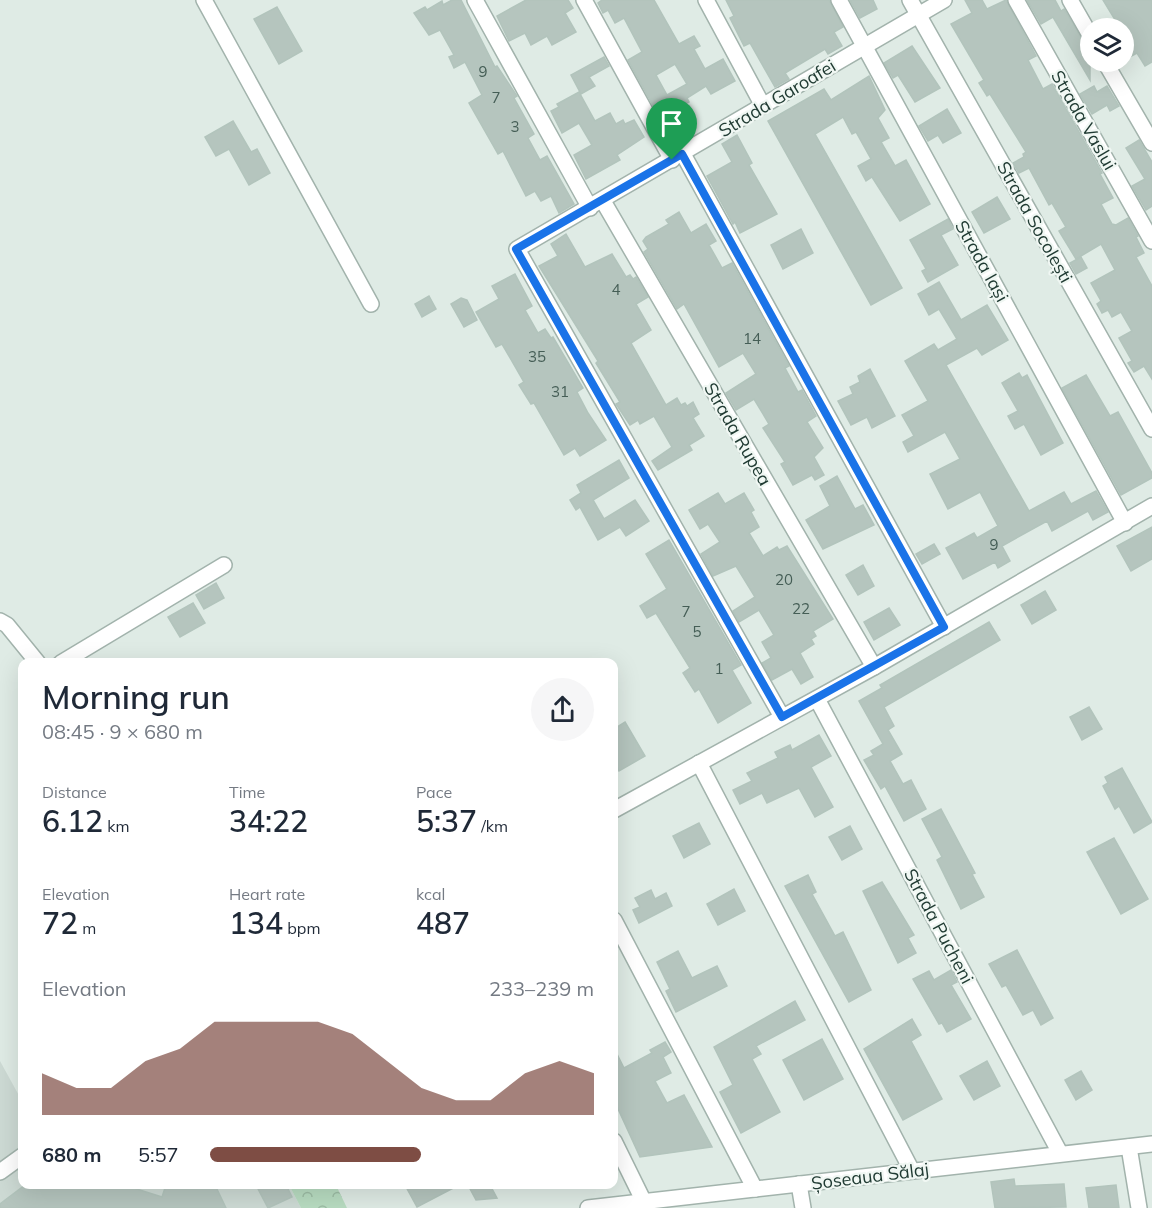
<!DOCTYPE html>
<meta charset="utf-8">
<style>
:root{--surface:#fff;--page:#f6f6f7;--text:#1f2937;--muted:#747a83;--accent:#7e4d44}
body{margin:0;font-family:Mulish,sans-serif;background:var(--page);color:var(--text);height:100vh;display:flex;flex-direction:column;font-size:22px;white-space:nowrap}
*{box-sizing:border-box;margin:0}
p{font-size:20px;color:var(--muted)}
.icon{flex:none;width:33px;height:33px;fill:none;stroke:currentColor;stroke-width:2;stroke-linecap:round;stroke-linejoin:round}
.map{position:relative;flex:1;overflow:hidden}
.details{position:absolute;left:18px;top:658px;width:600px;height:531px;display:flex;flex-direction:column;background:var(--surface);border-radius:12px;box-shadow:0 6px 24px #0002}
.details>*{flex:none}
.tools{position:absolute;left:1080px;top:18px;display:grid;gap:12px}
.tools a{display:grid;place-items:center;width:54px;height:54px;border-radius:50%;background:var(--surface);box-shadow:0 6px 24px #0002;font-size:30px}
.pin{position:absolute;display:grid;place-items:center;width:51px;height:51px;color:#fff;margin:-62px -26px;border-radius:50% 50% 50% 0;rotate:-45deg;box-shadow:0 0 6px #0007}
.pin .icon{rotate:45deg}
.round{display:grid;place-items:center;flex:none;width:63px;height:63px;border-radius:32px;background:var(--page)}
.summary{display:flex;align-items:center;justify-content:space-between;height:102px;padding:0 24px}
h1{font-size:33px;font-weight:600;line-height:45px}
.metrics{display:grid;grid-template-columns:repeat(3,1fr);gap:9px;height:102px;padding:6px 24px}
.metrics div{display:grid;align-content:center}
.metrics b{font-size:30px;font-weight:600}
.metrics small{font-size:16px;font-weight:400}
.metrics p{font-size:16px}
.chart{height:168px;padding:12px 24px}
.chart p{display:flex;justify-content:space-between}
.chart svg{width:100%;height:108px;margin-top:6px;fill:var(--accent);opacity:.7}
ul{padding:0 24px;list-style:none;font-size:20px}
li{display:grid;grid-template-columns:96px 72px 1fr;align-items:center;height:45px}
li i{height:15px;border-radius:8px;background:var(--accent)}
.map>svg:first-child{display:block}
.built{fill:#cddad4}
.forest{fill:url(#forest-crowns)}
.building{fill:#b5c5be;stroke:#b2c4bc;stroke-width:1.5;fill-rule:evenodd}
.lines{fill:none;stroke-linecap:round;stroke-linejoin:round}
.minor-casing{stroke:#a2b3ac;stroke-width:18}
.minor{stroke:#fff;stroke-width:15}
.route-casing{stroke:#fff;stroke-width:12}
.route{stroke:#1a73e8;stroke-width:8}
.labels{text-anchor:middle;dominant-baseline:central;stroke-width:4.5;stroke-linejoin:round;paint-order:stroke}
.number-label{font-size:15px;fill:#455e56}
.street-label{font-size:18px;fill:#203b33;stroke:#f0f7f3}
</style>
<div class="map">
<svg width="1152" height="1208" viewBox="0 0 1152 1208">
<defs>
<pattern id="forest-crowns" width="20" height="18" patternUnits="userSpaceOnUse" patternTransform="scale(1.5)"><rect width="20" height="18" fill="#b8dcc1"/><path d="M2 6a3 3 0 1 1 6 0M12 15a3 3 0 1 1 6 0" fill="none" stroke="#9ebea6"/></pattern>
</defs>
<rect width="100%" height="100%" fill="#dfebe5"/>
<!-- built -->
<path class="built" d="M 0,1061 L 22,1101 L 22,1185 L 289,1185 L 301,1208 L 0,1208 Z"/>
<!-- forest -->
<path class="forest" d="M 289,1185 L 336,1185 L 347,1208 L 301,1208 Z"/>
<!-- building -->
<g class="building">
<path d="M 452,0 L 461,0 L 495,67 L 497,66 L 517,96 L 514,98 L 534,134 L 528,138 L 540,160 L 547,156 L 574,204 L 559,213 L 551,196 L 541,201 L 535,191 L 526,196 L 503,151 L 498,154 L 469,103 L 482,95 L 465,62 L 454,68 L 449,57 L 454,55 L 440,30 L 429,35 L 414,13 L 425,7 L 427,10 L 442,1 L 443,5 Z"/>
<path d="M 526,0 L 568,0 L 573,8 L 565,13 L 576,32 L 552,45 L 547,36 L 531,45 L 525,33 L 509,41 L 497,16 Z"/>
<path d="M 602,0 L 654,0 L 679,44 L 694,36 L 700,46 L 694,49 L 705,69 L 723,59 L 735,81 L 711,94 L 706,86 L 687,98 L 689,102 L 685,104 L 691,115 L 685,118 L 688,122 L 677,128 L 674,124 L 666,129 L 628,60 L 642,52 L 624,18 L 615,23 L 608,10 L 603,13 L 598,3 ZM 675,64 L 687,84 L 667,95 L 656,75 Z"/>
<path d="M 726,0 L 829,0 L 843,27 L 834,32 L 842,46 L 828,54 L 825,49 L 785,73 L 789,79 L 775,87 L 750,43 L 744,46 L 730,18 L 734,16 Z"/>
<path d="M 850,0 L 873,0 L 877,9 L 860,18 Z"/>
<path d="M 965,0 L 982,0 L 987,9 L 1006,0 L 1036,56 L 1028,60 L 1043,89 L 1052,84 L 1102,173 L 1100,174 L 1113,198 L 1101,204 L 1112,224 L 1116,225 L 1128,218 L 1138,236 L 1136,237 L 1144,253 L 1136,257 L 1152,286 L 1152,379 L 1144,366 L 1134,372 L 1128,363 L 1132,361 L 1119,338 L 1132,331 L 1121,312 L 1112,317 L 1108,310 L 1102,313 L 1097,304 L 1101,301 L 1091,283 L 1115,270 L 1101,244 L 1076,259 L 1059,231 L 1066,227 L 1052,203 L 1049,205 L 1029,168 L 1019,173 L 1013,163 L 1024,157 L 1023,154 L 1026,152 L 990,94 L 987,96 L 979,83 L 984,80 L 951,24 L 972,13 Z"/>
<path d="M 1027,0 L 1055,0 L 1061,11 L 1064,9 L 1090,52 L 1090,80 L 1053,17 L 1041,24 Z"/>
<path d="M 1103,0 L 1152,0 L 1152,62 L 1145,66 L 1137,53 L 1124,60 L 1124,28 L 1120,28 Z"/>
<path d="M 277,7 L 302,51 L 279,64 L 254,19 Z"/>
<path d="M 912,46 L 940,88 L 915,102 L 898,75 L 893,78 L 884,63 Z"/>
<path d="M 604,57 L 609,66 L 589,77 L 595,86 L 581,94 L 571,75 Z"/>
<path d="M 869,76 L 885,110 L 878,118 L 889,138 L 881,142 L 895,166 L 906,160 L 930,204 L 900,221 L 872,177 L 866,181 L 858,166 L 871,159 L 856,132 L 852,134 L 843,117 L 815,134 L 902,288 L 871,305 L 768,121 L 824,89 L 831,100 Z"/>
<path d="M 1094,86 L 1097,92 L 1107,86 L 1119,106 L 1110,111 L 1107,105 L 1092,114 L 1080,94 Z"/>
<path d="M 579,92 L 595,121 L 610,113 L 616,124 L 623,120 L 625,124 L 634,120 L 644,137 L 617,155 L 620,160 L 586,179 L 574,155 L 592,145 L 579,123 L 562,133 L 551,111 L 559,107 L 557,104 Z"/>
<path d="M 947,109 L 961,133 L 943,143 L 938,135 L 928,141 L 919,126 Z"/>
<path d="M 233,121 L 251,152 L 257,149 L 270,173 L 249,185 L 229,149 L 216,156 L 205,137 Z"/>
<path d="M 737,135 L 752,163 L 749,165 L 777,214 L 740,233 L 735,222 L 733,224 L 707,176 L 732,162 L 722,144 Z"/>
<path d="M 1139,140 L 1152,162 L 1152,206 L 1146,210 L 1132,186 L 1145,179 L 1126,148 Z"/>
<path d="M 997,197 L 1010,219 L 984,233 L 972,212 Z"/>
<path d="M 679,212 L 691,233 L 706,224 L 716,241 L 709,245 L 722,268 L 732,263 L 789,366 L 785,368 L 798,392 L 802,390 L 816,416 L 807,422 L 823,448 L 814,457 L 824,475 L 815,480 L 812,475 L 793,485 L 781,464 L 785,462 L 763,428 L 769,424 L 754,399 L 736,410 L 726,393 L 756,374 L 743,353 L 719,367 L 684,304 L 677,309 L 644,252 L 648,249 L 643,241 L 646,237 L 669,224 L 666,220 Z"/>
<path d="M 948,219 L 953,229 L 941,235 L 958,265 L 928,282 L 922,271 L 926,269 L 910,240 Z"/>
<path d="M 801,229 L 813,253 L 783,269 L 771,245 Z"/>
<path d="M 566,234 L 585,267 L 612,254 L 626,277 L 630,275 L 633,279 L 636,277 L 648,297 L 636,304 L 651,330 L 631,343 L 666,405 L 677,398 L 681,405 L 685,403 L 687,406 L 693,402 L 699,414 L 693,418 L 704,436 L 689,445 L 692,450 L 658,470 L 652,461 L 672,447 L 654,416 L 640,424 L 638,420 L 630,425 L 616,404 L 620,402 L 596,363 L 598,361 L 539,266 L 558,256 L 551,244 Z"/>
<path d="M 1081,257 L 1087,268 L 1076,274 L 1070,263 Z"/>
<path d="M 515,274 L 532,306 L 525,310 L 538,333 L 545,329 L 551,338 L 553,337 L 583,388 L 577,392 L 588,413 L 606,440 L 580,456 L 575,448 L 564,455 L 534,403 L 531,404 L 519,385 L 524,382 L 502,344 L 496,347 L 476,312 L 499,299 L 492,286 Z"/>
<path d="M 939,282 L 961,320 L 987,305 L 1008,340 L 982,355 L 977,348 L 946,365 L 1029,511 L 1064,492 L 1071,504 L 1096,491 L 1108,512 L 1093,520 L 1088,511 L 1052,531 L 1047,521 L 1002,546 L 1010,561 L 998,568 L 995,562 L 963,579 L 946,548 L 974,533 L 977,538 L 998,526 L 980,492 L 948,509 L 930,474 L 960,459 L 945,432 L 908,452 L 903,442 L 914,436 L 902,415 L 928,401 L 905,361 L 934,344 L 938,350 L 957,339 L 939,309 L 929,315 L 918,294 Z"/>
<path d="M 429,296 L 436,309 L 422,317 L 415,304 Z"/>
<path d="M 461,298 L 467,300 L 477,320 L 464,327 L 451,304 Z"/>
<path d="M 870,369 L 895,416 L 872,428 L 867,417 L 851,425 L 838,401 L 853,394 L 850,387 L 860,382 L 858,376 Z"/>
<path d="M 1019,373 L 1022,378 L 1027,375 L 1063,443 L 1041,455 L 1024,424 L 1015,429 L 1008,416 L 1018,411 L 1002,383 Z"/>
<path d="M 1086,375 L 1110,416 L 1118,412 L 1152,473 L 1152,478 L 1121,495 L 1062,388 Z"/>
<path d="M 619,460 L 629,478 L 593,500 L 604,519 L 635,500 L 649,521 L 626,536 L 620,527 L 598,540 L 580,507 L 576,510 L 570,500 L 581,493 L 577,485 Z"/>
<path d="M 837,476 L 855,509 L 863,505 L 874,525 L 823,549 L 806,520 L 830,506 L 820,486 Z"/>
<path d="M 718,493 L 725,504 L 744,493 L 754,510 L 751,512 L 759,527 L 749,533 L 763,556 L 777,547 L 779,550 L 787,546 L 833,619 L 813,631 L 816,636 L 811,639 L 814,644 L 800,653 L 813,677 L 801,684 L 792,669 L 772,680 L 762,663 L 771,658 L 762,642 L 774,635 L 759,610 L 739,622 L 733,611 L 755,597 L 736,566 L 713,576 L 701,554 L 720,542 L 708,524 L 700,529 L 689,510 Z"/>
<path d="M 1152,527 L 1152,559 L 1131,571 L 1117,546 Z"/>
<path d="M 669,540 L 741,665 L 732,670 L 751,703 L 718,723 L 699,689 L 695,692 L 683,673 L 690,668 L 656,613 L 647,618 L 640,606 L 667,589 L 646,554 Z"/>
<path d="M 934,544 L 940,554 L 922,564 L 916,554 Z"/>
<path d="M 863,565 L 874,586 L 858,595 L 846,575 Z"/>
<path d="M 216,583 L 224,598 L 204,609 L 196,595 Z"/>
<path d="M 1045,591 L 1056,610 L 1032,624 L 1021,605 Z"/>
<path d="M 193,603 L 205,623 L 180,637 L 168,617 Z"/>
<path d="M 889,608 L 900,625 L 874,640 L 864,622 Z"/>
<path d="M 989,622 L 1000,640 L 884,707 L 894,726 L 888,730 L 902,754 L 890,761 L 903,784 L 911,780 L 926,809 L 904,821 L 885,786 L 881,789 L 864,760 L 874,755 L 871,751 L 883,744 L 859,701 L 882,688 L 880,685 Z"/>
<path d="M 1089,707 L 1102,729 L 1082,740 L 1070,717 Z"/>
<path d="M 625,722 L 645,756 L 619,771 L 614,760 L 614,729 Z"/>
<path d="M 819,735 L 831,756 L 811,767 L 833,807 L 815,817 L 799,788 L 767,803 L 762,793 L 740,804 L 733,790 L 752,781 L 747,773 L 778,758 L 775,752 L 790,745 L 792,750 Z"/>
<path d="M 1122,768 L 1152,822 L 1134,833 L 1119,806 L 1115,809 L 1103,786 L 1108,783 L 1105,777 Z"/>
<path d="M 941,809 L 975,873 L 972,874 L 984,897 L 961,909 L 937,860 L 942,857 L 922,819 Z"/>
<path d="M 699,823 L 710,844 L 684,858 L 673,836 Z"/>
<path d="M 850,826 L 862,849 L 842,860 L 829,837 Z"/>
<path d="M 1114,838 L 1148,899 L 1121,914 L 1087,852 Z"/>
<path d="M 808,875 L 816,892 L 812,894 L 835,936 L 843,932 L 871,990 L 849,1002 L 785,886 Z"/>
<path d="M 882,882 L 914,935 L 908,938 L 916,953 L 898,963 L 863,891 Z"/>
<path d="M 734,889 L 745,911 L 718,925 L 707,904 Z"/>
<path d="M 651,890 L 655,899 L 666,893 L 672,906 L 639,923 L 633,910 L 640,907 L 635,898 Z"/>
<path d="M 1017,950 L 1053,1018 L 1041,1025 L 1033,1010 L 1023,1015 L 1006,985 L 1002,987 L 989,964 Z"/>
<path d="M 678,951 L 692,978 L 717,966 L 727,986 L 676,1012 L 666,991 L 670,989 L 657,962 Z"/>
<path d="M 951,970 L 957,982 L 951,985 L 971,1019 L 947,1032 L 942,1023 L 939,1024 L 913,979 L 929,971 L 934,980 Z"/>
<path d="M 795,1001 L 805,1020 L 756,1046 L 761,1054 L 752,1059 L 780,1112 L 741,1133 L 720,1092 L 733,1085 L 714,1047 Z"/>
<path d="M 912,1019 L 921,1035 L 911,1041 L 942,1099 L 903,1120 L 864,1049 Z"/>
<path d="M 822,1039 L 843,1079 L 804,1100 L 783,1060 Z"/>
<path d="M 665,1042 L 671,1052 L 663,1057 L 671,1073 L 655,1081 L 667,1103 L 684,1095 L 712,1147 L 640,1157 L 614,1100 L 614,1048 L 624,1068 L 652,1053 L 650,1050 Z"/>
<path d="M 987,1061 L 1000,1086 L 974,1100 L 960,1076 Z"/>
<path d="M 1081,1071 L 1092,1090 L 1076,1100 L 1065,1080 Z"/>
<path d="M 1014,1179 L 1015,1186 L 1064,1184 L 1066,1207 L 995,1208 L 991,1182 Z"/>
<path d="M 25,1185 L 124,1185 L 162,1197 L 166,1185 L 215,1185 L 226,1208 L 0,1208 L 0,1204 Z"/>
<path d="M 256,1185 L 286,1185 L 292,1197 L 268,1208 Z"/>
<path d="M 405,1185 L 459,1185 L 417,1207 Z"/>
<path d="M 468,1185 L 490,1185 L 497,1198 L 476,1200 Z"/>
<path d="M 1116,1185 L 1119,1208 L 1089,1208 L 1086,1188 Z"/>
</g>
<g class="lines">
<defs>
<g id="minor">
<path d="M 204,0 L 371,304"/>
<path d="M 475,0 L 590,208"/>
<path d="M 584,0 L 672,160"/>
<path d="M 706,0 L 763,106"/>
<path d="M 839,0 L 1125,523"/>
<path d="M 910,0 L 1152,429"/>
<path d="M 1016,0 L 1152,241"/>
<path d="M 1070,0 L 1090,35"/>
<path d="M 1105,62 L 1152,143"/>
<path d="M 683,154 L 944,627"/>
<path d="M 603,201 L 874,667"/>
<path d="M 0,621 L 7,625 L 38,663"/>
<path d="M 61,663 L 224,565"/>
<path d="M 817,699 L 1060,1153"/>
<path d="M 782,717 L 517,249 L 944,0"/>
<path d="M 699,763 L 912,1171"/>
<path d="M 614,810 L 874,667 L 1152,506"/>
<path d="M 614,920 L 755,1189"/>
<path d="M 614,1141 L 644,1202"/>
<path d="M 1129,1147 L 1139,1208"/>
<path d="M 0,1172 L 22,1156"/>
<path d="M 799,1184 L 803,1208"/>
<path d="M 588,1208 L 1152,1144"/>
</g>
</defs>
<!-- minor casing -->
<use href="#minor" class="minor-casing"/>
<!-- minor -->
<use href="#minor" class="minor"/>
</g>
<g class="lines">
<defs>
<path id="route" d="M 682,154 L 944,627 L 782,717 L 516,249 Z"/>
</defs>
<!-- route casing -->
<use href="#route" class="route-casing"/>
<!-- route -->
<use href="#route" class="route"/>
</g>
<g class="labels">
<!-- number labels -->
<g class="number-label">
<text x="483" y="71">9</text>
<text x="496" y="97">7</text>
<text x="515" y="126">3</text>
<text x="616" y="289">4</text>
<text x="752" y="338">14</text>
<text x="537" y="356">35</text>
<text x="560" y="391">31</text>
<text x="994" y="544">9</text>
<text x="784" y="579">20</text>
<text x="801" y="608">22</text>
<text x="686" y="611">7</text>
<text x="697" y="631">5</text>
<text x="719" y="668">1</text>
</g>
<!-- street labels -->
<g class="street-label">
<text transform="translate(777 98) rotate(-31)">Strada Garoafei</text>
<text transform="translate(1084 120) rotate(60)">Strada Vaslui</text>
<text transform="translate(1035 222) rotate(61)">Strada Socolești</text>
<text transform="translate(982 261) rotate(61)">Strada Iași</text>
<text transform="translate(738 434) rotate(60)">Strada Rupea</text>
<text transform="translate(939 926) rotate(62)">Strada Pucheni</text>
<text transform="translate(870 1176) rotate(-7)">Șoseaua Sălaj</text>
</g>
</g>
</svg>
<div class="tools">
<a><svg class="icon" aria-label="layers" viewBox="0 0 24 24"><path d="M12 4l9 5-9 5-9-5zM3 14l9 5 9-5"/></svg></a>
</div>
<div class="pin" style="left:672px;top:160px;background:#1e9e55"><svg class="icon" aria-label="arrive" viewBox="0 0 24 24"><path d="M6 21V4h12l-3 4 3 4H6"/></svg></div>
<section class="details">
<div class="summary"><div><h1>Morning run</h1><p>08:45 · 9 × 680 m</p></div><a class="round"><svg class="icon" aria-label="share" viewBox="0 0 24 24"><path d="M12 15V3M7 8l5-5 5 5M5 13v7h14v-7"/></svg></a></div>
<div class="metrics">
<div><p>Distance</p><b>6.12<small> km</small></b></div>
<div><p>Time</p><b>34:22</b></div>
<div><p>Pace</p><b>5:37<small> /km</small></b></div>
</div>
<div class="metrics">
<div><p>Elevation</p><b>72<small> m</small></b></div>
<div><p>Heart rate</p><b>134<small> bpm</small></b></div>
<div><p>kcal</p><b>487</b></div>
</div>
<div class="chart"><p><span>Elevation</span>233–239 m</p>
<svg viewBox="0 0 160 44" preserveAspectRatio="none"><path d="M0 44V27L10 33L20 33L30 22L40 17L50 6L60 6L70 6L80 6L90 11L100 22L110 33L120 38L130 38L140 27L150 22L160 27V44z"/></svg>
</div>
<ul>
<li><b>680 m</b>5:57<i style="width:55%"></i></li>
</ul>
</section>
</div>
